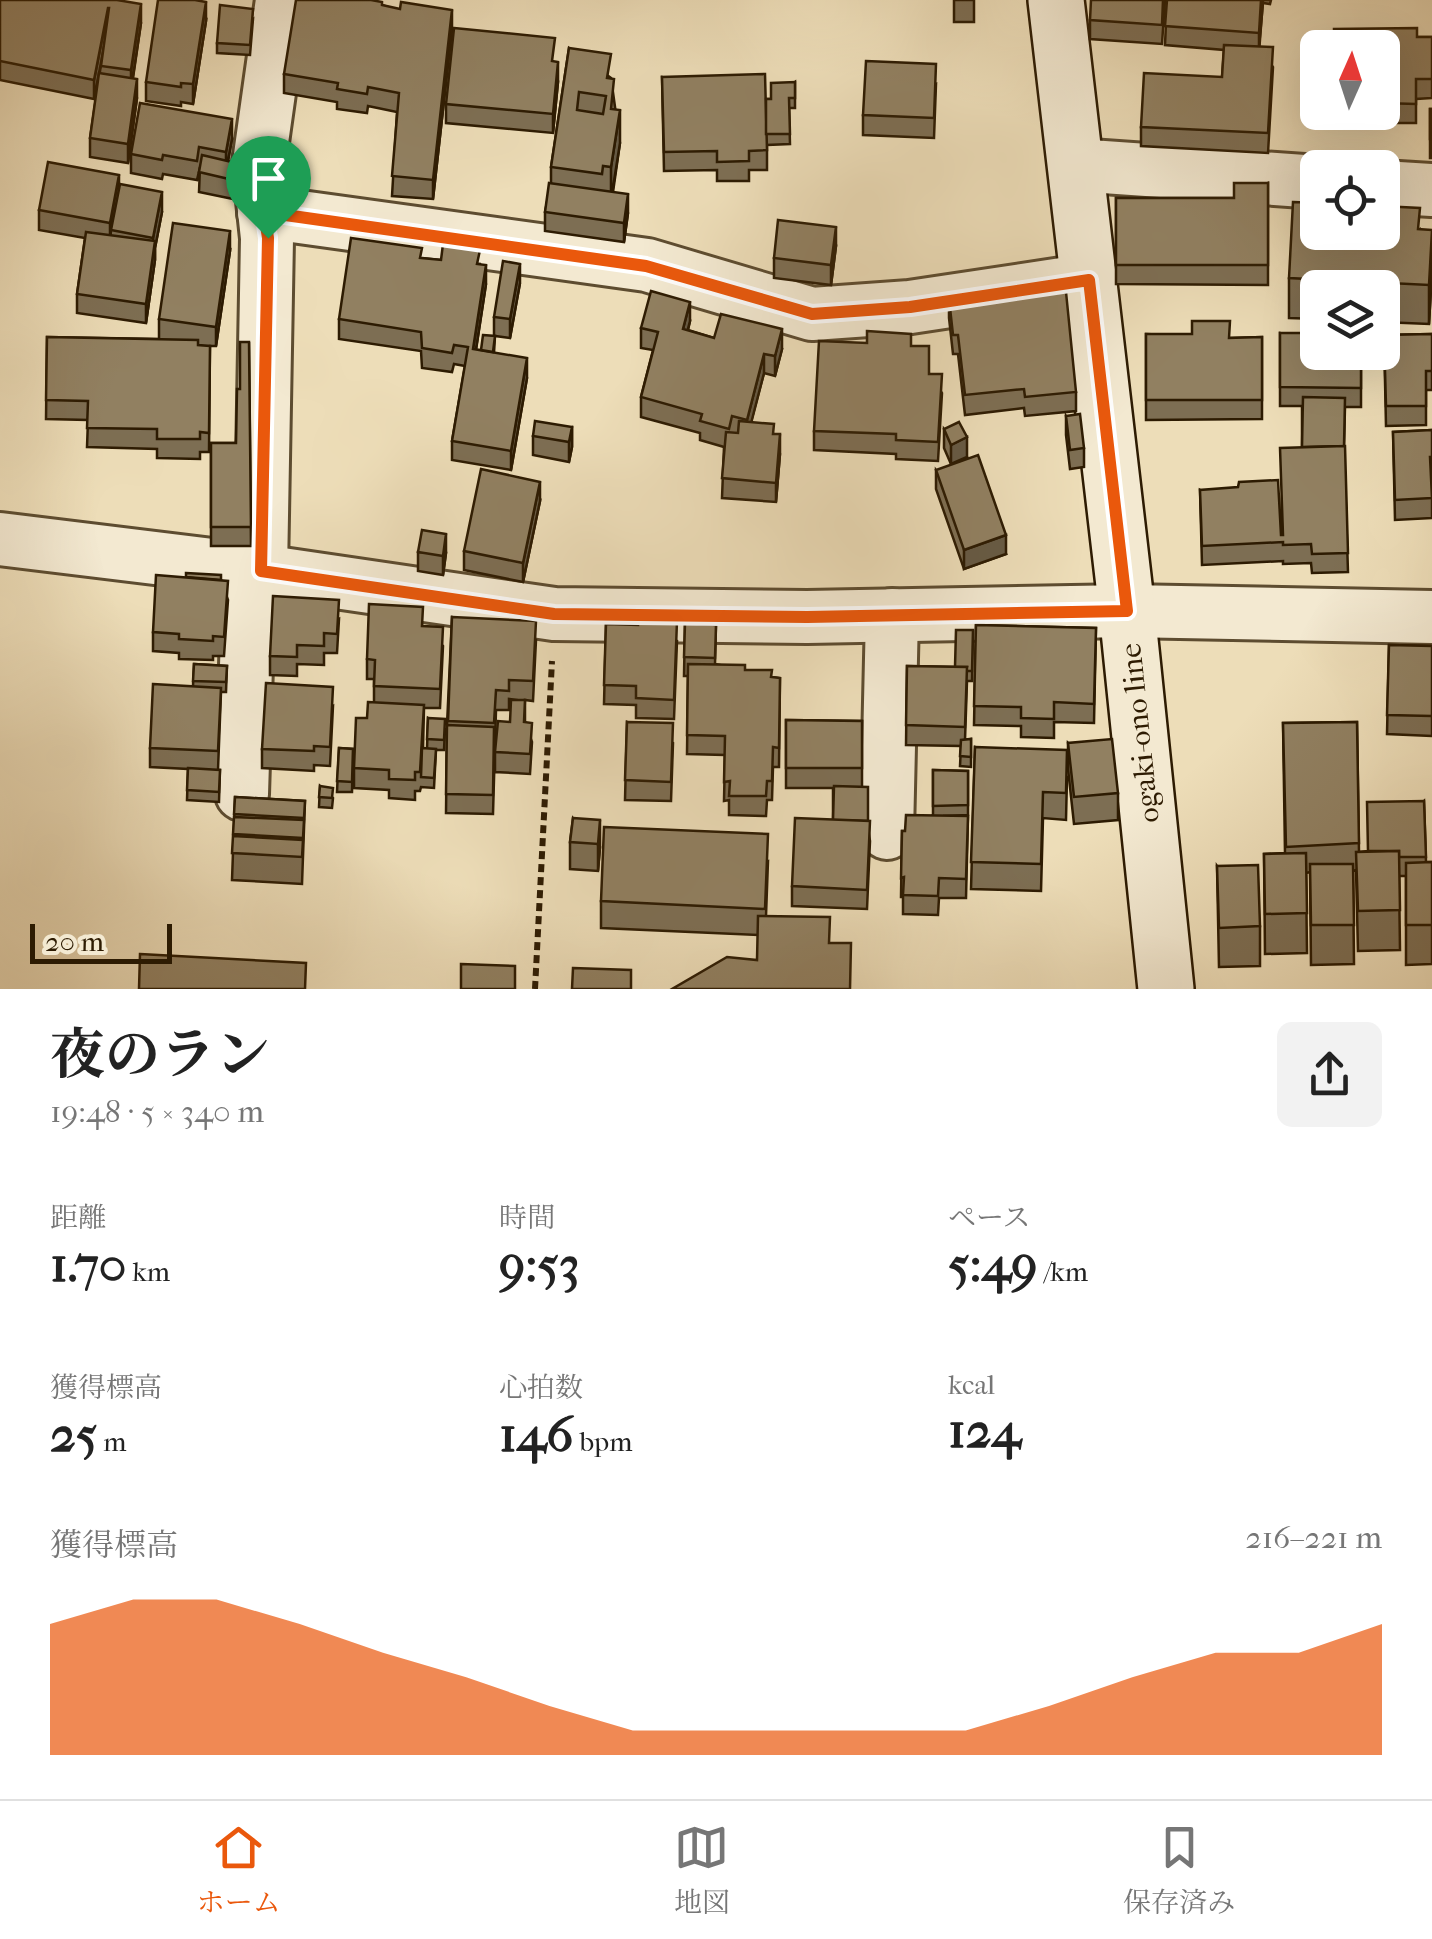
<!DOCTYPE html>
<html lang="ja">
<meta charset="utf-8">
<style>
:root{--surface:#fff;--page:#f2f2f2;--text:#222;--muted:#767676;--line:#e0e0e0;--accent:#ea580c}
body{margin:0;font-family:"IM FELL French Canon","Noto Serif JP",serif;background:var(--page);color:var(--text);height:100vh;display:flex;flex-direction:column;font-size:38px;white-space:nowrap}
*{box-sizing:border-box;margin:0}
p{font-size:32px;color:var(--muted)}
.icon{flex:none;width:55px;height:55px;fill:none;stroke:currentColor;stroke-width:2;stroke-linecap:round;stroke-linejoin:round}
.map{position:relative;height:989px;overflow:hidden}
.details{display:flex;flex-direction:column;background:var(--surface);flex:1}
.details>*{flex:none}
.needle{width:65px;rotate:3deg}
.tools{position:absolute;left:1300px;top:30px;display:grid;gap:20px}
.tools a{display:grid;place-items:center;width:100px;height:100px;border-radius:15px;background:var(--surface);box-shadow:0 10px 40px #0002;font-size:50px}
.scale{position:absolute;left:30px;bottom:25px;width:142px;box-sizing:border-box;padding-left:10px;border:5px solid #2d1b02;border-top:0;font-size:28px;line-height:35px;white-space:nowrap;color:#2d1b02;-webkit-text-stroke:8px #f3e9d1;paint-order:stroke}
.pin{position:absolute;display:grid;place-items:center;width:85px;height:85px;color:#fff;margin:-102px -42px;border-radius:50% 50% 50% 0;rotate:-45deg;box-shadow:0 0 10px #0007}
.pin .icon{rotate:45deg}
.round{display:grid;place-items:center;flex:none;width:105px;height:105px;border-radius:15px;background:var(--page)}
.head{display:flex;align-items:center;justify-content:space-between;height:170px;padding:0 50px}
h1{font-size:55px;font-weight:700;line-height:75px}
.metrics{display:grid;grid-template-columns:repeat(3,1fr);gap:15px;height:170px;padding:10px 50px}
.metrics div{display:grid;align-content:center}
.metrics b{font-size:50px;font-weight:700}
.metrics small{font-size:28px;font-weight:400}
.metrics p{font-size:28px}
.chart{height:280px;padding:20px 50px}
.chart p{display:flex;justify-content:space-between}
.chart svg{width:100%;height:180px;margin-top:10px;fill:var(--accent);opacity:.7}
.menu{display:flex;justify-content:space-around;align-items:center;height:140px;border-top:2px solid var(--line);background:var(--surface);font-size:28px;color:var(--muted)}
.menu a{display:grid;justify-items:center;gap:5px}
.menu .on{color:var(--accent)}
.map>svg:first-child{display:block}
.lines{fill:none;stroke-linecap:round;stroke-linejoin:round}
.minor-casing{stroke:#5d4c30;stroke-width:58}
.secondary-casing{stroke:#2d1b02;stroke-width:60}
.path{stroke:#2d1b02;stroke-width:6;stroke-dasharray:8 5;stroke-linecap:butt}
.minor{stroke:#f3e9d1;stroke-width:52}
.secondary{stroke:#f3e9d1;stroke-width:55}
.wall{fill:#7d6e53;stroke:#2d1b02;stroke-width:2.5}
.shaded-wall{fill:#665a44;stroke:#2d1b02;stroke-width:2.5}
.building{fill:#918061;stroke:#2d1b02;stroke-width:2.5;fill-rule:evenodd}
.route-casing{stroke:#fff;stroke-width:20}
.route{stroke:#ea580c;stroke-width:12}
.labels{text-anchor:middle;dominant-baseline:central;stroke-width:8;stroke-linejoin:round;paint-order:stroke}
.street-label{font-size:30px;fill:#2d1b02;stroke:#f3e9d1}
</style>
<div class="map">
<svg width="1432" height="989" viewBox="0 0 1432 989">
<rect width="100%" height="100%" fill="#edddb8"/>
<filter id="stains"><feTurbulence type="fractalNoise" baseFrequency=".002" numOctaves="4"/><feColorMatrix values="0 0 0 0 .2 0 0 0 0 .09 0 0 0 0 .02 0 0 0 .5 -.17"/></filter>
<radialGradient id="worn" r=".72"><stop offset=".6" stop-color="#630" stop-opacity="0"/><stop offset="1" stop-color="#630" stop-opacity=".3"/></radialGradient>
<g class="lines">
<defs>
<g id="minor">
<path d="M 1075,165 L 1318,182"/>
<path d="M 1382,187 L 1432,190"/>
<path d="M 264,212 L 647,265 L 812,314 L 910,307 L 1089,280"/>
<path d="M 0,539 L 261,571 L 554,614 L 807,617 L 1127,611 L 1432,617"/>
<path d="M 261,571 L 267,238 L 259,163 L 282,0"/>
<path d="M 242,794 L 249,570"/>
<path d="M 887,833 L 892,615"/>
</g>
<path id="secondary" d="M 1056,0 L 1127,611 L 1166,989"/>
</defs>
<!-- minor casing -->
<use href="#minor" class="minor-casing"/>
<!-- secondary casing -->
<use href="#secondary" class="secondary-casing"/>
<!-- path -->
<path class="path" d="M 535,989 L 552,661"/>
<!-- minor -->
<use href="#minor" class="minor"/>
<!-- secondary -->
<use href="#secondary" class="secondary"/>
</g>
<!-- wall -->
<g class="wall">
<path d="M 0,0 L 117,0 L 141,23 L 133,78 L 137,98 L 128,163 L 90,157 L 90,138 L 103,51 L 94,99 L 0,80 Z"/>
<rect x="954" y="0" width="20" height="22"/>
<path d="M 1165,0 L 1162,44 L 1090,39 L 1090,20 Z"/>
<path d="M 1167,0 L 1271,0 L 1270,4 L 1263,3 L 1259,47 L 1273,67 L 1268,153 L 1141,146 L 1141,127 L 1222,77 L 1224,50 L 1165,45 Z"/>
<path d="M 382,5 L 452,29 L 433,199 L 392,196 L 397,112 L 368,106 L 367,113 L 337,109 L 337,102 L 284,93 L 284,74 Z"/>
<path d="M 253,19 L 250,55 L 217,53 L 217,43 Z"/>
<path d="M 206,21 L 193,104 L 181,102 L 181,106 L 146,101 L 146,82 Z"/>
<path d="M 1417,37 L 1432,37 L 1432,98 L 1416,99 L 1416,123 L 1368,123 L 1368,116 L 1334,116 L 1334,112 L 1382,112 L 1382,48 Z"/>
<path d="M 569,48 L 611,78 L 620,143 L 613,192 L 628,213 L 624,242 L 545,231 L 545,212 L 551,183 L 551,167 Z"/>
<path d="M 662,77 L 766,99 L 771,99 L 795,82 L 795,108 L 789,108 L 790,144 L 767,145 L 767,170 L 749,170 L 749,181 L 717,181 L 717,170 L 664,171 Z"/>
<path d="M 558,82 L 553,133 L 446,123 L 446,104 Z"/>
<path d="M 936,84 L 934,138 L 863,135 L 863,115 Z"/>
<rect x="1430" y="109" width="2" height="49"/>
<path d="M 232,139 L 228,161 L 236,182 L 233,199 L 199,192 L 200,167 L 197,180 L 163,174 L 162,179 L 131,173 L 131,154 Z"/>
<path d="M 1268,183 L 1268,285 L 1116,284 L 1116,198 L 1234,198 Z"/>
<path d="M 119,188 L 162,212 L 155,248 L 155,260 L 146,323 L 77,313 L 77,294 L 85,238 L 39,230 L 39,210 Z"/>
<path d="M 1420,229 L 1432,270 L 1429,324 L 1382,322 L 1382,288 L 1318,288 L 1318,319 L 1289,318 L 1289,278 Z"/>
<path d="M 836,246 L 831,285 L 774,278 L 774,258 Z"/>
<path d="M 230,251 L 216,346 L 210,346 L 209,452 L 200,452 L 200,459 L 157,458 L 157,449 L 87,447 L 88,420 L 46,419 L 47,337 L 159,339 L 159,319 Z"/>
<path d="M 422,258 L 480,264 L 486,284 L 476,350 L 481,350 L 494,336 L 494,317 L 520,283 L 510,338 L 495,336 L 494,353 L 527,378 L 511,470 L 452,460 L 452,441 L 465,366 L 454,364 L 452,372 L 422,368 L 421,351 L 339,339 L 339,319 Z"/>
<path d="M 949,299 L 989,300 L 1076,392 L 1076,411 L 1025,416 L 1024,408 L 965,415 L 958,354 L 953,354 L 949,318 Z"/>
<path d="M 690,321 L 688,330 L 714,338 L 782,349 L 775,376 L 764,373 L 751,422 L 774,434 L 780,454 L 776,502 L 722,498 L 724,447 L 700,440 L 700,433 L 641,417 L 641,397 L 653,350 L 641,348 L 641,328 Z"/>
<path d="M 1280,333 L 1361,352 L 1361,407 L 1345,407 L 1344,446 L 1348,572 L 1312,573 L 1311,563 L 1283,564 L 1283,561 L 1202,565 L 1200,490 L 1282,535 L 1302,447 L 1302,406 L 1280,406 Z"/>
<path d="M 1146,334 L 1229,338 L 1262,337 L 1262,419 L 1146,420 Z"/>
<path d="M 1432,334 L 1432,390 L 1426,390 L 1426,425 L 1386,426 L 1384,335 Z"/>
<path d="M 249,342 L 251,546 L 211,546 L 211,443 L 236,443 L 240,389 Z"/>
<path d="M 911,346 L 942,393 L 938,461 L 896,459 L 896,454 L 814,450 L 814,431 Z"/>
<path d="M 1066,416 L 1084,448 L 1084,467 L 1070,469 L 1066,435 Z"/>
<path d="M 572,427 L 572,447 L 569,462 L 533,455 L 533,436 Z"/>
<path d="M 944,429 L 967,457 L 951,464 L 944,448 Z"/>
<path d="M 1432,430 L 1432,518 L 1395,520 L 1393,432 Z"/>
<path d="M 936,470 L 1006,554 L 964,569 L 936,489 Z"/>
<path d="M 540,501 L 523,582 L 464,570 L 464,551 Z"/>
<path d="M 418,552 L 446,553 L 443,575 L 418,571 Z"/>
<path d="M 221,580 L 228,600 L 224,656 L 213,656 L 213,660 L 179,659 L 179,653 L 153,651 L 153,632 Z"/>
<path d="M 452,617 L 536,640 L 533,701 L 525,700 L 525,722 L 532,742 L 530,774 L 495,772 L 495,752 L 510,722 L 517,700 L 509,699 L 509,710 L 496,710 L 493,814 L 446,813 L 447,725 Z"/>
<path d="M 339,619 L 337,653 L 324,653 L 324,665 L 297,664 L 297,676 L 270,675 L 270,656 Z"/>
<path d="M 685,623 L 716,625 L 715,664 L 745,670 L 772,677 L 780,678 L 779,767 L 773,767 L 772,800 L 767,800 L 766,816 L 729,815 L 729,800 L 724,801 L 725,755 L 687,754 L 688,676 L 684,676 Z"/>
<path d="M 606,624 L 677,641 L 674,719 L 636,718 L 636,705 L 604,704 Z"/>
<path d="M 976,625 L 1096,628 L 1094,723 L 1054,722 L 1054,738 L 1021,737 L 1021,726 L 974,725 Z"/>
<path d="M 423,626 L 443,646 L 440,708 L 424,708 L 423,748 L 427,749 L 428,718 L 445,729 L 444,750 L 436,750 L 434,788 L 421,787 L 420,791 L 415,791 L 415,800 L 389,798 L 389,790 L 354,788 L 354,768 L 367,718 L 374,703 L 374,679 L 367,679 L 367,659 Z"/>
<path d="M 973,630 L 972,681 L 967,681 L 965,740 L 971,739 L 971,767 L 960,766 L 961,746 L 906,745 L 907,666 L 955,667 Z"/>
<path d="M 1389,645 L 1432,646 L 1432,736 L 1387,734 Z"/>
<path d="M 194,664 L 227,666 L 226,692 L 221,692 L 218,770 L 220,770 L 219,802 L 187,800 L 188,769 L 150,767 L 150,748 L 193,686 Z"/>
<path d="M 333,706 L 330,766 L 314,765 L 314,771 L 262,768 L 262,749 Z"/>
<path d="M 786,720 L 862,721 L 862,787 L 870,841 L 867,909 L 792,906 L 792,886 L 833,820 L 833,788 L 786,788 Z"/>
<path d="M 627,722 L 673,743 L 671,801 L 625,800 Z"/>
<path d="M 1357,722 L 1359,852 L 1368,851 L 1424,801 L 1426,862 L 1432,862 L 1432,964 L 1406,965 L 1406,876 L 1399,876 L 1400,950 L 1358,951 L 1356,870 L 1353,871 L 1354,964 L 1311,965 L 1310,872 L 1306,873 L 1307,953 L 1265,954 L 1264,854 L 1285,853 L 1283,723 Z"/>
<path d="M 1068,743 L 1118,793 L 1118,820 L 1074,824 L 1068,769 Z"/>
<path d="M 975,747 L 1067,777 L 1066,820 L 1043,818 L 1041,891 L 971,889 Z"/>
<path d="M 339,748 L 353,749 L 352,792 L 337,792 Z"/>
<path d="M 933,770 L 968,771 L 968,815 L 943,816 L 968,816 L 966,898 L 939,898 L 938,915 L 903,914 L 903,897 L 901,897 L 902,831 L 905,831 L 933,815 Z"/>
<path d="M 320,786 L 333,798 L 332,808 L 319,807 Z"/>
<path d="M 235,797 L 305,801 L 302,884 L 232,880 Z"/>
<path d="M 573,818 L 600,847 L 598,871 L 570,869 L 570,842 Z"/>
<path d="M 768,861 L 766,916 L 758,935 L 601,928 L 601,901 Z"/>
<path d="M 1217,866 L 1260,926 L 1260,966 L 1219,967 Z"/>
</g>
<!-- shaded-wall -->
<g class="shaded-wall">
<path d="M 1261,0 L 1263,0 L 1259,53 L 1259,33 Z"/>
<path d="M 206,2 L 206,21 L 193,104 L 193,84 Z"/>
<path d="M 141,4 L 141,23 L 131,89 L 131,70 Z"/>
<path d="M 108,8 L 108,27 L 94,99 L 94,80 Z"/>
<path d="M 452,10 L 452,29 L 433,199 L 433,180 Z"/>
<path d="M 558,62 L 558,82 L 553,133 L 553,114 Z"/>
<path d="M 137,79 L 137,98 L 128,163 L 128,144 Z"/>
<path d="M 620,110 L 620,143 L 611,200 L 611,167 Z"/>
<path d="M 232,119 L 232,139 L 226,171 L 226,152 Z"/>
<path d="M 236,163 L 236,182 L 233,199 L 233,180 Z"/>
<path d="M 119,175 L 119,195 L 111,230 L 110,243 L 110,223 Z"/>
<path d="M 162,192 L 162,212 L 155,248 L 155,260 L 146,323 L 146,304 L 153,253 L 153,238 Z"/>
<path d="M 628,194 L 628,213 L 624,242 L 624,223 Z"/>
<path d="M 836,227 L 836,246 L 831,285 L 831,265 Z"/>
<path d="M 1432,230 L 1432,270 L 1429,324 L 1429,285 Z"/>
<path d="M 230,231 L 230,251 L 216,346 L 216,327 Z"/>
<path d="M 520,264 L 520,283 L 510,338 L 510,319 Z"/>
<path d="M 486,265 L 486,284 L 473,368 L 473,349 Z"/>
<path d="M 690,302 L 690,321 L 683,348 L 683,329 Z"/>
<path d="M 782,329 L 782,349 L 775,376 L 775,356 Z"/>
<path d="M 764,354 L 764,373 L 747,439 L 747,420 Z"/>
<path d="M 527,358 L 527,378 L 511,470 L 511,451 Z"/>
<path d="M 572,427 L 572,447 L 569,462 L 569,442 Z"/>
<path d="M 780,434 L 780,454 L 776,502 L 776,483 Z"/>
<path d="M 967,437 L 967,457 L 951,464 L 951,445 Z"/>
<path d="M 540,482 L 540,501 L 523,582 L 523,563 Z"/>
<path d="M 446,534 L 446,553 L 443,575 L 443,556 Z"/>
<path d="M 1006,535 L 1006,554 L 964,569 L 964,550 Z"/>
<path d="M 600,820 L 600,847 L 598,871 L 598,844 Z"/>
</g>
<!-- building -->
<g class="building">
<path d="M 0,0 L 117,0 L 141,4 L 131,70 L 101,66 L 109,8 L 108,8 L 94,80 L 0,61 Z"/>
<path d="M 158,0 L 195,0 L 206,2 L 193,84 L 181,83 L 181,87 L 146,82 Z"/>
<path d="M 296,0 L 371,0 L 382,2 L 382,5 L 400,9 L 401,2 L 452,10 L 433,180 L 392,176 L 399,93 L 368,87 L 367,94 L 337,89 L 338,83 L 284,74 Z"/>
<path d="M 1091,0 L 1163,0 L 1162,25 L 1090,20 Z"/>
<path d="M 1167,0 L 1261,0 L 1259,33 L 1165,26 Z"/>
<path d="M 220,5 L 253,9 L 250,45 L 217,43 Z"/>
<path d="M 454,28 L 555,38 L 552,61 L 558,62 L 553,114 L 446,104 Z"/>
<path d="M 1417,28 L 1417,37 L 1432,37 L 1432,79 L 1416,79 L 1416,104 L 1382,103 L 1382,48 L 1334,48 L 1334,29 Z"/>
<path d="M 1224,45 L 1273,47 L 1268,133 L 1141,127 L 1144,73 L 1222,77 Z"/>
<path d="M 569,48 L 611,54 L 607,78 L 614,79 L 611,109 L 620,110 L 611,167 L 603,166 L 602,174 L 551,167 ZM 579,92 L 606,96 L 603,114 L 577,110 Z"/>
<path d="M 866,61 L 936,64 L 934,118 L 863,115 Z"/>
<path d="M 99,73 L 137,79 L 128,144 L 90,138 Z"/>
<path d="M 765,74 L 767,150 L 749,151 L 749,161 L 717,162 L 717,151 L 664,152 L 662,77 Z"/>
<path d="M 795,82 L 795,98 L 789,98 L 790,134 L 766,134 L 766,99 L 771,99 L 771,83 Z"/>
<path d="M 140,103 L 232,119 L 226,152 L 199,147 L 197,161 L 163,155 L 162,160 L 131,154 Z"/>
<rect x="1430" y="109" width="2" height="30"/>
<path d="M 202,155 L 236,163 L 233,180 L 199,172 Z"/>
<path d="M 48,162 L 119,175 L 110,223 L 39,210 Z"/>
<path d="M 549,183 L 628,194 L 624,223 L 545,212 Z"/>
<path d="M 1234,183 L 1268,183 L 1268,265 L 1116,265 L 1116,198 L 1234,198 Z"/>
<path d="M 120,184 L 162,192 L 153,238 L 111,230 Z"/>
<path d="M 1293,202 L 1318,203 L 1318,232 L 1382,232 L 1382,206 L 1420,208 L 1418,229 L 1432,230 L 1429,285 L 1289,278 Z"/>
<path d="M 778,220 L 836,227 L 831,265 L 774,258 Z"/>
<path d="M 173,223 L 230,231 L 216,327 L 159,319 Z"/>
<path d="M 86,232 L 155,241 L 146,304 L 77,294 Z"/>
<path d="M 351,238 L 422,248 L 420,258 L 441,260 L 443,244 L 480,250 L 477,264 L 486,265 L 473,349 L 527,358 L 511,451 L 452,441 L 468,347 L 454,345 L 452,353 L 422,348 L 421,332 L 339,319 Z"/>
<path d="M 503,261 L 520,264 L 510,319 L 494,317 Z"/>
<path d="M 651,291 L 690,302 L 683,329 L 714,338 L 721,314 L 782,329 L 775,356 L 764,354 L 747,420 L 732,416 L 729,429 L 700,421 L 702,414 L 641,397 L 658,332 L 641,328 Z"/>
<path d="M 1066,292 L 1076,392 L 1025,397 L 1024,389 L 965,395 L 958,335 L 953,335 L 949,299 L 989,295 L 989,300 Z"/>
<path d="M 1192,321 L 1230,321 L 1229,338 L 1262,337 L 1262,400 L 1146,400 L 1146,334 L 1192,334 Z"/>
<path d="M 867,331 L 911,334 L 911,346 L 929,346 L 929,374 L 942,374 L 938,442 L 896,440 L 896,434 L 814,431 L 819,341 L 867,343 Z"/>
<path d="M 1280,333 L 1308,333 L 1308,339 L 1318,339 L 1318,352 L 1361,352 L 1361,388 L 1280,387 Z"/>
<path d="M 1432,334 L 1432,371 L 1426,371 L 1426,406 L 1386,406 L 1384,335 Z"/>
<path d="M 483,335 L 495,336 L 493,352 L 481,350 Z"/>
<path d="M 47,337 L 198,340 L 198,345 L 210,346 L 209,433 L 200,432 L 200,439 L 157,439 L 157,429 L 87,428 L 88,401 L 46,400 Z"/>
<path d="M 240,342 L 249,342 L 251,527 L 211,527 L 211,443 L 236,443 L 237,389 L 240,389 Z"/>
<path d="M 1303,397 L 1345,398 L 1344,446 L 1302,447 Z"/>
<path d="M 1080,414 L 1084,448 L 1070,450 L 1066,416 Z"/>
<path d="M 535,421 L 572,427 L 569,442 L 533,436 Z"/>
<path d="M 739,421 L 774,424 L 773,434 L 780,434 L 776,483 L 722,478 L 726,432 L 738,433 Z"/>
<path d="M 959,422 L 967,437 L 951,445 L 944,429 Z"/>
<path d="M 1432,430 L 1432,457 L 1430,457 L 1432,498 L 1395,500 L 1393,432 Z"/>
<path d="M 1345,446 L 1348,553 L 1312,554 L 1311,544 L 1283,545 L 1283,542 L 1202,546 L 1200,490 L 1238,487 L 1239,482 L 1278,480 L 1281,535 L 1283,535 L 1280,448 Z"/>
<path d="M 978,455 L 1006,535 L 964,550 L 936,470 Z"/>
<path d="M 481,469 L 540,482 L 523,563 L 464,551 Z"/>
<path d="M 422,530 L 446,534 L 443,556 L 418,552 Z"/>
<path d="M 186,573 L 221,575 L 221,580 L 186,577 Z"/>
<path d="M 156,575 L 228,581 L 224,637 L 213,636 L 213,641 L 179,639 L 179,634 L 153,632 Z"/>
<path d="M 273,596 L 339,600 L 337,634 L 324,633 L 324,646 L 297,645 L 297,657 L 270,656 Z"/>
<path d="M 369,604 L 423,607 L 422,626 L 443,627 L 440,689 L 374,686 L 375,660 L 367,659 Z"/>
<path d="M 452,617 L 536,621 L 533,681 L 509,680 L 509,691 L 496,690 L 494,723 L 448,721 Z"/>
<path d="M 638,620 L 677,621 L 674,700 L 636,698 L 636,686 L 604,685 L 606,624 L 638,625 Z"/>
<path d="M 685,623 L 716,625 L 715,658 L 684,657 Z"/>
<path d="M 976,625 L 1096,628 L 1094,704 L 1054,702 L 1054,719 L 1021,718 L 1021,707 L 974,706 Z"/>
<path d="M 956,630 L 973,630 L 972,671 L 966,671 L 967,667 L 955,667 Z"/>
<path d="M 1389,645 L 1432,646 L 1432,716 L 1387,715 Z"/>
<path d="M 194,664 L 227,666 L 226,682 L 193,681 Z"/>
<path d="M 688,664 L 745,665 L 745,670 L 772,670 L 771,677 L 780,678 L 779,748 L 773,747 L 772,781 L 767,781 L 766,796 L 729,796 L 730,781 L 724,782 L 725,736 L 687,735 Z"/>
<path d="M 907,666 L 967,667 L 965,727 L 906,725 Z"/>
<path d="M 266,683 L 333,687 L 330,747 L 314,746 L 314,751 L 262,749 Z"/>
<path d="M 153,684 L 221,688 L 218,751 L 150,748 Z"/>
<path d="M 511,700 L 525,700 L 524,722 L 532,723 L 530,754 L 495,752 L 498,721 L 510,722 Z"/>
<path d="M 368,702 L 424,705 L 420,772 L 415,772 L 415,780 L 389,779 L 389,770 L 354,768 L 356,718 L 367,718 Z"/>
<path d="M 428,718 L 445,719 L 444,740 L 427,739 Z"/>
<path d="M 786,720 L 862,721 L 862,768 L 786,768 Z"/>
<path d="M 627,722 L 673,723 L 671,782 L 625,780 Z"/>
<path d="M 1357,722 L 1359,843 L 1286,847 L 1283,723 Z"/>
<path d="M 447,725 L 494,727 L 493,795 L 446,794 Z"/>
<path d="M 971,739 L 971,757 L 960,756 L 961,740 Z"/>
<path d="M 1112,739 L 1118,793 L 1074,797 L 1068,743 Z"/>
<path d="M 975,747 L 1067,750 L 1066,793 L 1043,792 L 1041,864 L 971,862 Z"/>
<path d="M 339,748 L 353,749 L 352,782 L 337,781 Z"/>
<path d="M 422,748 L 436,749 L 434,778 L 421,777 Z"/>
<path d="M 188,768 L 220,770 L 219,792 L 187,790 Z"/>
<path d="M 933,770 L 968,771 L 968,805 L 933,806 Z"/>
<path d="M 320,786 L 333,788 L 332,798 L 319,797 Z"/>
<path d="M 834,786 L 868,787 L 868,821 L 833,820 Z"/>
<path d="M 235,797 L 305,801 L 304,818 L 234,814 Z"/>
<path d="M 1424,801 L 1426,857 L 1399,857 L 1399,851 L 1368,851 L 1367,802 Z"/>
<path d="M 906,815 L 968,816 L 966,879 L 939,878 L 938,896 L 903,895 L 904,877 L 901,878 L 902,831 L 905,831 Z"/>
<path d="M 234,817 L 304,820 L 303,838 L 233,834 Z"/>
<path d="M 573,818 L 600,820 L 598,844 L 570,842 Z"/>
<path d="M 795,818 L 870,821 L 867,890 L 792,886 Z"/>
<path d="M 604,827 L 768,834 L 765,909 L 601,901 Z"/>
<path d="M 233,836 L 303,840 L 302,857 L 232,853 Z"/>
<path d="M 1399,851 L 1400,910 L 1358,911 L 1356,852 Z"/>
<path d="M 1306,853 L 1307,913 L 1265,914 L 1264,854 Z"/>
<path d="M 1432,862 L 1432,925 L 1406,925 L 1406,863 Z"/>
<path d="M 1310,864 L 1353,864 L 1354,925 L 1311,925 Z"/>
<path d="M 1258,865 L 1260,926 L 1219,928 L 1217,866 Z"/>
<path d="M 758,916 L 830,917 L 829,943 L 851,943 L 850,989 L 672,989 L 727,957 L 757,960 Z"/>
<path d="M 140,954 L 306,963 L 305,989 L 139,989 Z"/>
<path d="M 461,964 L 515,966 L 515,989 L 461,989 Z"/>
<path d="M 573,968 L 631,970 L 631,989 L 572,989 Z"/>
</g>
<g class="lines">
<defs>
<path id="route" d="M 264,212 L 646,266 L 812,314 L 910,307 L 1089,280 L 1127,611 L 807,617 L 554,614 L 261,571 L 268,238 Z"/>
</defs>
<!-- route casing -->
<use href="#route" class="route-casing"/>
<!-- route -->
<use href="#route" class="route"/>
</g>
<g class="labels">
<!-- street labels -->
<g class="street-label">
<text transform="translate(1140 733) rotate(-96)">ogaki-ono line</text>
</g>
</g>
<rect width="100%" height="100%" filter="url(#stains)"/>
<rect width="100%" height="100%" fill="url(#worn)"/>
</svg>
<div class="tools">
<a><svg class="needle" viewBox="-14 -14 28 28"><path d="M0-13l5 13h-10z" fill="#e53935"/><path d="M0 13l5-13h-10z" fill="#767676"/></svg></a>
<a><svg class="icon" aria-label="locate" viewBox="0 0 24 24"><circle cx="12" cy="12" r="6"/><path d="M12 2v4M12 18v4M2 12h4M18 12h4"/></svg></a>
<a><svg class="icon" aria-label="layers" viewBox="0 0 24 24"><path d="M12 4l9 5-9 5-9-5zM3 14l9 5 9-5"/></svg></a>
</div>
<div class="scale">20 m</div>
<div class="pin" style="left:268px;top:238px;background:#1e9e55"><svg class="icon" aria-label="arrive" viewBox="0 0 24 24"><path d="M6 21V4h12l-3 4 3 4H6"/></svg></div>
</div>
<section class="details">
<div class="head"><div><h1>夜のラン</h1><p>19:48 · 5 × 340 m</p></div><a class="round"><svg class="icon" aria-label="share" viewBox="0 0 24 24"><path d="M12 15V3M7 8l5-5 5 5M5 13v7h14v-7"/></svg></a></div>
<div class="metrics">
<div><p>距離</p><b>1.70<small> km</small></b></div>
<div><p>時間</p><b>9:53</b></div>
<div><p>ペース</p><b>5:49<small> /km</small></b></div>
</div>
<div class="metrics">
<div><p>獲得標高</p><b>25<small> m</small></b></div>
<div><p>心拍数</p><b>146<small> bpm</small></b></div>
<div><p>kcal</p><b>124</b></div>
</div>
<div class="chart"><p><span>獲得標高</span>216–221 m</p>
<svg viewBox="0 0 160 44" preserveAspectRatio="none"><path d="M0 44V12L10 6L20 6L30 12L40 19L50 25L60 32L70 38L80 38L90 38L100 38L110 38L120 32L130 25L140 19L150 19L160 12V44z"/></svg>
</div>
</section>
<nav class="menu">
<a class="on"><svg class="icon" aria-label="home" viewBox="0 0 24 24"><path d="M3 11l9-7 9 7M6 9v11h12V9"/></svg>ホーム</a>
<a><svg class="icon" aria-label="map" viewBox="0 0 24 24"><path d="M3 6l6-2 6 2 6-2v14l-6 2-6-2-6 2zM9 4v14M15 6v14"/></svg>地図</a>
<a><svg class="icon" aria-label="saved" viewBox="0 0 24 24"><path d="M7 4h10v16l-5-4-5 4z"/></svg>保存済み</a>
</nav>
